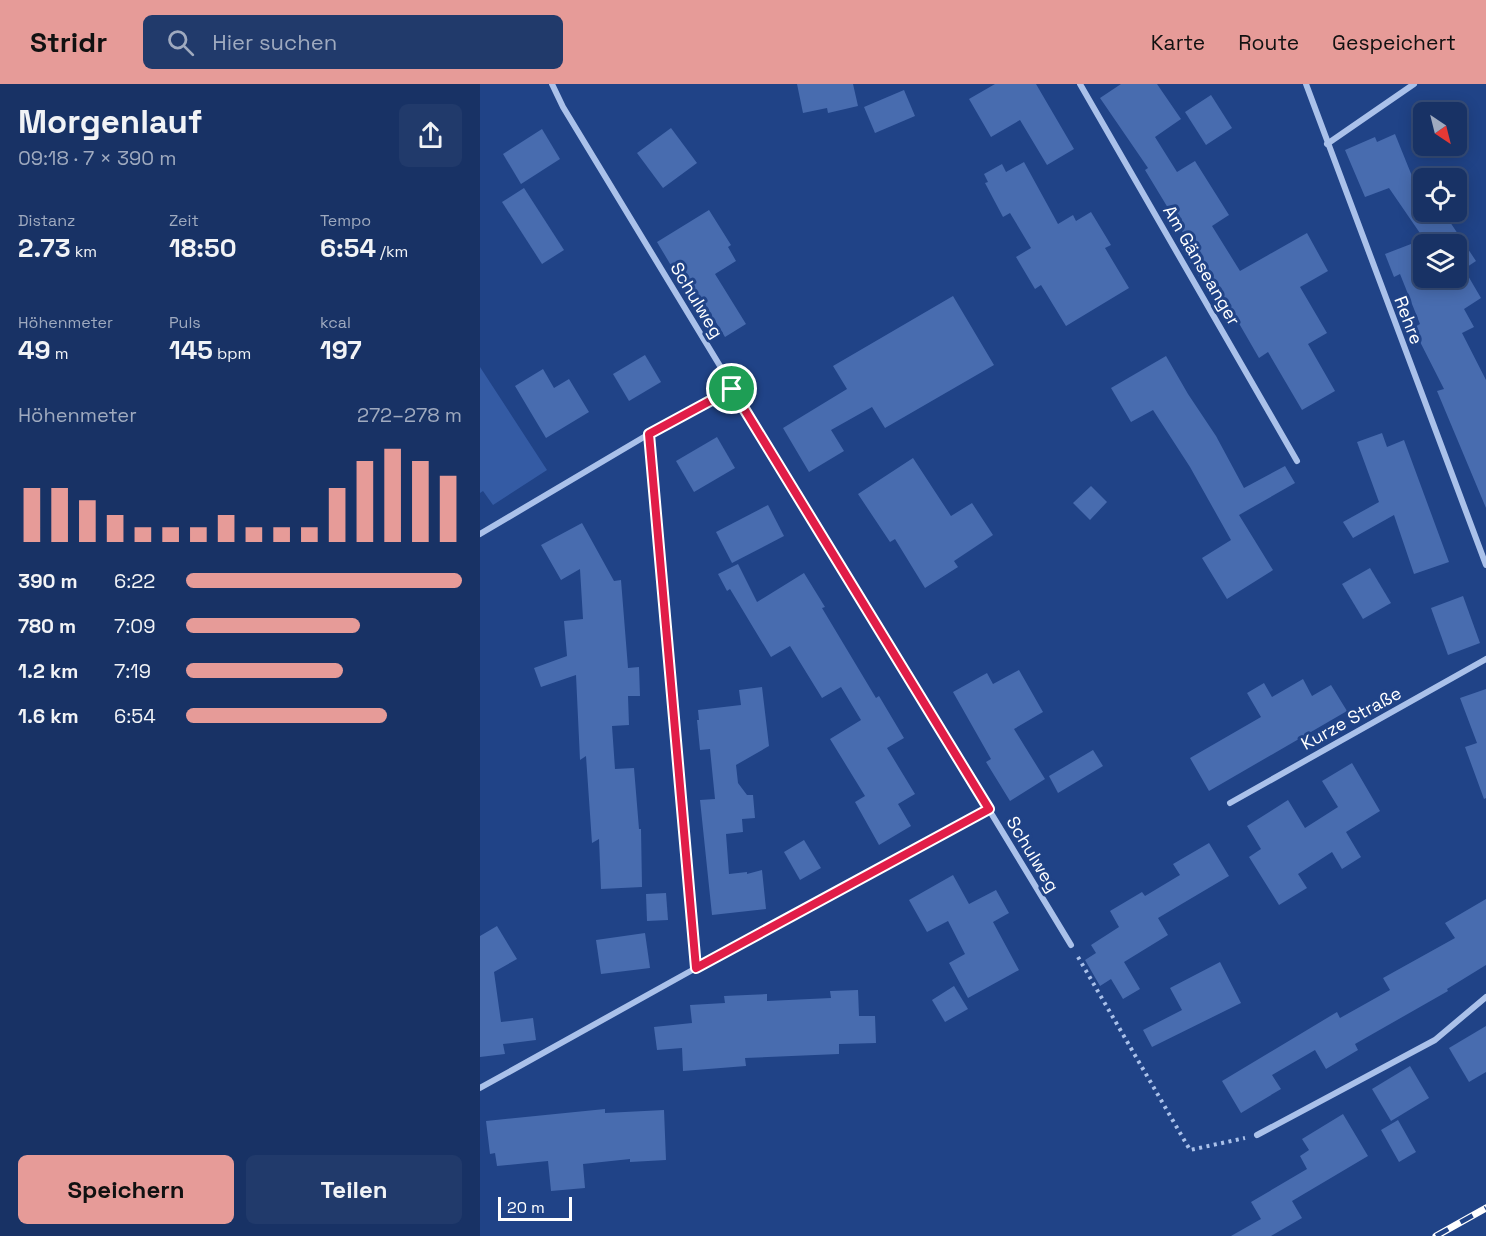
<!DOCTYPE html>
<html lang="de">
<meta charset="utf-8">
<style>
:root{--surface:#183265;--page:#213a6b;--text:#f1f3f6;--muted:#9faabf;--line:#364d79;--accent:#e69b98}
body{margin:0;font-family:"Space Grotesk",sans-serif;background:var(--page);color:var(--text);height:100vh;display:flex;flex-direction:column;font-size:22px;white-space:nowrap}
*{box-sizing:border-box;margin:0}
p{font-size:20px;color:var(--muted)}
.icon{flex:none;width:33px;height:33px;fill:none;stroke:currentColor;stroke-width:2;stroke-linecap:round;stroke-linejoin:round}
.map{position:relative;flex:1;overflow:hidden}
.drawer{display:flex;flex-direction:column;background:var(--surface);width:480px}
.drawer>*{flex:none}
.needle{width:39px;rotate:145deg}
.fabs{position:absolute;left:933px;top:18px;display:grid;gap:12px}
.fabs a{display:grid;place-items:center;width:54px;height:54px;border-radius:9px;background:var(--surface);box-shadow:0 3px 15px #0003,0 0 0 2px var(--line);font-size:30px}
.scale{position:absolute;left:18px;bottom:15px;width:74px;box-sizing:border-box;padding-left:6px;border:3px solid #fff;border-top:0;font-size:16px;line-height:21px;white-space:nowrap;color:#fff;-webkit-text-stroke:4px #204387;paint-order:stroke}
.pin{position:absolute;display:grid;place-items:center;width:51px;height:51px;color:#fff;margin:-26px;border:3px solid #fff;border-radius:50%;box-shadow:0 2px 6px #0007}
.round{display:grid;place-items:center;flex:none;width:63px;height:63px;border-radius:9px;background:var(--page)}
.summary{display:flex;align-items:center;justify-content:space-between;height:102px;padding:0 18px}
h1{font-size:33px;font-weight:700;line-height:45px}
.figures{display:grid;grid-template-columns:repeat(3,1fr);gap:9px;height:102px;padding:6px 18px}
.figures div{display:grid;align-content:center}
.figures b{font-size:26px;font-weight:700}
.figures small{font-size:16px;font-weight:400}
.figures p{font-size:16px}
.chart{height:168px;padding:12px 18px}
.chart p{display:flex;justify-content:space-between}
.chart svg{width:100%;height:108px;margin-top:6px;stroke:var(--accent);stroke-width:6}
.action{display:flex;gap:12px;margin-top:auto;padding:12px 18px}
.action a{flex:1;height:69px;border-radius:9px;background:var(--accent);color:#111;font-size:24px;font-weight:700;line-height:69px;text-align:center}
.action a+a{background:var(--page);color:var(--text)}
ul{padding:0 18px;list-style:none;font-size:20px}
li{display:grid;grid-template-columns:96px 72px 1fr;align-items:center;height:45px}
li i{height:15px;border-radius:8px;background:var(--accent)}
header{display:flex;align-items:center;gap:36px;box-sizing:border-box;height:84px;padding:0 30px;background:var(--accent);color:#111}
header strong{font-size:28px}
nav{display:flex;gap:33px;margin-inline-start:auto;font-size:21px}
.search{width:420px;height:54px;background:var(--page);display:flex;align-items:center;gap:15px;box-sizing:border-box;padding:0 21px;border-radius:9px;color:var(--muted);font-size:22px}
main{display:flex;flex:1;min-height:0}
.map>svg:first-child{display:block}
.green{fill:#345ba4}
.building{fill:#486caf;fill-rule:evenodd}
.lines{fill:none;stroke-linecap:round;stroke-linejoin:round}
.path{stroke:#aac1ea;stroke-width:4;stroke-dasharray:3 4.5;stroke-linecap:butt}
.street{stroke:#aac1ea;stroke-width:6}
.rail-casing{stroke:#fff;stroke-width:7}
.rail{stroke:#204387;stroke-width:4.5;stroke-dasharray:14;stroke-linecap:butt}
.route-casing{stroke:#fff;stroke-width:12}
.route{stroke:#e11d48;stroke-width:8}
.labels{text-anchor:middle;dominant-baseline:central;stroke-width:6;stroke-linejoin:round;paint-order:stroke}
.street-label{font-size:18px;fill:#fff;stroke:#204387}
</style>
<header>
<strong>Stridr</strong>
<div class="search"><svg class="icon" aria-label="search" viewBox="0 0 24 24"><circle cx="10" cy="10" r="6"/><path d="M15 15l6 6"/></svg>Hier suchen</div>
<nav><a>Karte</a><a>Route</a><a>Gespeichert</a></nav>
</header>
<main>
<section class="drawer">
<div class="summary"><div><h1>Morgenlauf</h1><p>09:18 · 7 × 390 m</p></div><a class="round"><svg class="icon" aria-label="share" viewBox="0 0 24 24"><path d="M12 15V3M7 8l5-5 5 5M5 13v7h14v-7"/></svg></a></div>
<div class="figures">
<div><p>Distanz</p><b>2.73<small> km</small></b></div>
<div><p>Zeit</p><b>18:50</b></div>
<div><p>Tempo</p><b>6:54<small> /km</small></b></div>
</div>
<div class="figures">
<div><p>Höhenmeter</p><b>49<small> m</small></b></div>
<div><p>Puls</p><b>145<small> bpm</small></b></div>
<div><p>kcal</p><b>197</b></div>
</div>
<div class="chart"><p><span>Höhenmeter</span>272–278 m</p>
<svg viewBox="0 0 160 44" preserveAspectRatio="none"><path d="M5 44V22M15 44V22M25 44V27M35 44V33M45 44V38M55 44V38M65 44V38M75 44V33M85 44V38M95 44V38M105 44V38M115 44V22M125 44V11M135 44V6M145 44V11M155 44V17"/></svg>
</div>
<ul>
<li><b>390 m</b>6:22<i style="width:100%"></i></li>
<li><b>780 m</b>7:09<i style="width:63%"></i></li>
<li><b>1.2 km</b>7:19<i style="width:57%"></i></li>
<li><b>1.6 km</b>6:54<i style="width:73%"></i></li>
</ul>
<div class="action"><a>Speichern</a><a>Teilen</a></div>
</section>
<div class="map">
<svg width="1006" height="1152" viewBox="0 0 1006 1152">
<rect width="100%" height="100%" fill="#204387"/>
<!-- green -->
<path class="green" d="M 0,283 L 67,386 L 13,421 L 3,407 L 0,409 Z"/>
<!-- building -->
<g class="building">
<path d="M 317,0 L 373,0 L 378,22 L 348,29 L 347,24 L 323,29 Z"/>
<path d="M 515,0 L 556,0 L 594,65 L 567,81 L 540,36 L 511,53 L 489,15 Z"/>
<path d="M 641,0 L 677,0 L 701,35 L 675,53 L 697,88 L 715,77 L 749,131 L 732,142 L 760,187 L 827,149 L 848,187 L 820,203 L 847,249 L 828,260 L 855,307 L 822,326 L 788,268 L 779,274 L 753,229 L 745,234 L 700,162 L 708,157 L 665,86 L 668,84 L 620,14 Z"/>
<path d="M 424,6 L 435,32 L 395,49 L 384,23 Z"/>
<path d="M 731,11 L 752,44 L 726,61 L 705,28 Z"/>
<path d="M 191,44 L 217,79 L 183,104 L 157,69 Z"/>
<path d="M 62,45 L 80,75 L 41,100 L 23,70 Z"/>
<path d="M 915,50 L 936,102 L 944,97 L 944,128 L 973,128 L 977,133 L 970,138 L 996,177 L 984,185 L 1001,214 L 984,225 L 994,243 L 982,249 L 1006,296 L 1006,424 L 957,307 L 964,305 L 933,244 L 940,240 L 920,190 L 914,193 L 905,170 L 944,155 L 909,104 L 885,113 L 865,66 L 895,53 L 897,58 ZM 944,160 L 976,160 L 976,194 L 944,194 Z"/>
<path d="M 544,78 L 578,140 L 593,131 L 596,137 L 611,128 L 631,161 L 625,164 L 649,204 L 586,242 L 561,201 L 555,205 L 536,173 L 551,164 L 530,129 L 523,133 L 505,99 L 508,98 L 504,90 L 522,80 L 526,88 Z"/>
<path d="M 44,104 L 84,166 L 62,180 L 22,118 Z"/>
<path d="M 229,126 L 251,161 L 248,163 L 256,177 L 235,190 L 266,240 L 245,253 L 234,235 L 226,240 L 177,158 Z"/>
<path d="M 473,212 L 514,281 L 405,344 L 392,323 L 351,346 L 364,367 L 329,388 L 303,344 L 367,305 L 353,282 Z"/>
<path d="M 165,271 L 181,298 L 149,317 L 133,290 Z"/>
<path d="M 686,272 L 708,310 L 736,352 L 764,404 L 805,382 L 815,399 L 759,431 L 793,486 L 747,515 L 722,474 L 751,456 L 710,383 L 673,326 L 651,338 L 631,304 Z"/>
<path d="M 63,285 L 74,304 L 89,295 L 109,328 L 66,354 L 35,302 Z"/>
<path d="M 902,349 L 907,363 L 924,356 L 969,478 L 934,490 L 914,431 L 873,454 L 863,438 L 899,418 L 877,358 Z"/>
<path d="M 237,353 L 255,384 L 214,408 L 196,377 Z"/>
<path d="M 433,374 L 471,432 L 492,419 L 513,451 L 474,477 L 478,483 L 445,504 L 415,455 L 410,458 L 378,410 Z"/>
<path d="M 611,402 L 627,418 L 610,436 L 593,419 Z"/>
<path d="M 288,421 L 304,452 L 252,479 L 236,448 Z"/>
<path d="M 102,439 L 134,497 L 141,496 L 148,584 L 159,583 L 160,612 L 148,612 L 149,641 L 132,642 L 135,685 L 154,684 L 159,745 L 161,745 L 162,803 L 121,805 L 119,755 L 112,759 L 106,672 L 100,676 L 96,591 L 61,603 L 54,584 L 87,572 L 84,537 L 103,535 L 100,485 L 81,496 L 61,461 Z"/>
<path d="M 258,480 L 277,518 L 324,489 L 345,523 L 342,524 L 396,614 L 399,612 L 424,654 L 407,664 L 435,710 L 418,720 L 431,742 L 399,761 L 375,718 L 385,712 L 350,655 L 381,636 L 361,603 L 342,614 L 310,562 L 291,573 L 250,505 L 247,507 L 238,490 Z"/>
<path d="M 890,484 L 911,519 L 883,535 L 862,500 Z"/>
<path d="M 983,512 L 1000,559 L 968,571 L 951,524 Z"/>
<path d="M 539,586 L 563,628 L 534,645 L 565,695 L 530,717 L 506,678 L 511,675 L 473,608 L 507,589 L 513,600 Z"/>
<path d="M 823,595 L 832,612 L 851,601 L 867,627 L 729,707 L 710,674 L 781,633 L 767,609 L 784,599 L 792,613 Z"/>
<path d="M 282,603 L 289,662 L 256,681 L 258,699 L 267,711 L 273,711 L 275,734 L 262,735 L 263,748 L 246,750 L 249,790 L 267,788 L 267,790 L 282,786 L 286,825 L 232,831 L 220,716 L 235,715 L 230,665 L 220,666 L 217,636 L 219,636 L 218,626 L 261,621 L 259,606 Z"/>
<path d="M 1006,605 L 1006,714 L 1004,715 L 985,663 L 997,659 L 980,614 Z"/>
<path d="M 613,666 L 623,682 L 578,709 L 569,692 Z"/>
<path d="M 872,679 L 900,727 L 866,748 L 881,773 L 862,785 L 852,768 L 818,790 L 827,804 L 799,821 L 769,773 L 781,765 L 767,742 L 808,716 L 825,744 L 858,723 L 842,697 Z"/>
<path d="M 324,756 L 341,784 L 320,796 L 304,768 Z"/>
<path d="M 729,759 L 749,792 L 678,834 L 688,851 L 644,878 L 660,905 L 643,915 L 631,895 L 620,902 L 605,876 L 616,869 L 611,861 L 639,843 L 630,827 L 662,808 L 665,812 L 700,791 L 693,780 Z"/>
<path d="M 473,791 L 489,820 L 516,806 L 529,829 L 513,838 L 539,886 L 488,914 L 469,879 L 485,870 L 468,837 L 447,848 L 429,816 Z"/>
<path d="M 186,809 L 188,836 L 167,837 L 166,810 Z"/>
<path d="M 1006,815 L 1006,881 L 967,905 L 968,907 L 875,960 L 878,966 L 846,985 L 835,966 L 792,991 L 801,1005 L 761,1029 L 742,997 L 857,928 L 860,934 L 910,906 L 903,894 L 975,854 L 965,839 Z"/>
<path d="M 17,842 L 37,875 L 14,888 L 21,938 L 53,934 L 56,956 L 23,960 L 25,970 L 0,973 L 0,852 Z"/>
<path d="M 165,849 L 170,884 L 121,890 L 116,856 Z"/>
<path d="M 740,878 L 761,919 L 672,963 L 663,946 L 702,926 L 690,904 Z"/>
<path d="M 474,902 L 488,925 L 465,938 L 452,916 Z"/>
<path d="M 378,906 L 379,932 L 395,932 L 396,959 L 359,960 L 359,970 L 265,974 L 266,982 L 203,987 L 202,964 L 177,966 L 174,943 L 212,939 L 210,921 L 245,919 L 244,912 L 287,910 L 287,917 L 351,914 L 350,907 Z"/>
<path d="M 1006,942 L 1006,988 L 989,998 L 969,964 Z"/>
<path d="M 930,982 L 949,1014 L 911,1037 L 892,1005 Z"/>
<path d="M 125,1025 L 125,1029 L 184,1026 L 186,1076 L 150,1078 L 150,1075 L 103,1080 L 105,1104 L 71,1107 L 68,1077 L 17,1082 L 15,1069 L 10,1070 L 6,1037 Z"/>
<path d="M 863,1030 L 888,1072 L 812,1117 L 822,1134 L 791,1152 L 751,1152 L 781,1135 L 771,1118 L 827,1085 L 820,1072 L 829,1066 L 822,1055 Z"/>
<path d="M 918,1036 L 936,1068 L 919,1078 L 901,1046 Z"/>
</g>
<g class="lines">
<!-- path -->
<path class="path" d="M 598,873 L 710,1066 L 765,1054"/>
<!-- street -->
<g class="street">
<path d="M 72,0 L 83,23 L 591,861"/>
<path d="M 600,0 L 817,377"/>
<path d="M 826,0 L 1006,481"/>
<path d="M 847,60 L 934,0"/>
<path d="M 169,350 L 216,884"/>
<path d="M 0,450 L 169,350 L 252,305"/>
<path d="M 750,719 L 1006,575"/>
<path d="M 0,1004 L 216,884 L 509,725"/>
<path d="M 777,1051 L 955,956 L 1006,913"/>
</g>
<defs>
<path id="rail" d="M 956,1152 L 1006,1124"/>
</defs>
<!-- rail casing -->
<use href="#rail" class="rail-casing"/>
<!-- rail -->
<use href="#rail" class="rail"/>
</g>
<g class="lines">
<defs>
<path id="route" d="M 252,305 L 509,725 L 216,884 L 169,350 Z"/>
</defs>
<!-- route casing -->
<use href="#route" class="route-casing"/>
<!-- route -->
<use href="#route" class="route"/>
</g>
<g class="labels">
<!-- street labels -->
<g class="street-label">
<text transform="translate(722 181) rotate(60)">Am Gänseanger</text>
<text transform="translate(217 216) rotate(59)">Schulweg</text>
<text transform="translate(929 236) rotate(69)">Rehre</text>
<text transform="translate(871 634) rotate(-29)">Kurze Straße</text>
<text transform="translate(553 770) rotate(59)">Schulweg</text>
</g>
</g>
</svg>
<div class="fabs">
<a><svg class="needle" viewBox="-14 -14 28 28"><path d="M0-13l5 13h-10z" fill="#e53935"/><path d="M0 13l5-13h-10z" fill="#9faabf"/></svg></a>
<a><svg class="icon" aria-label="locate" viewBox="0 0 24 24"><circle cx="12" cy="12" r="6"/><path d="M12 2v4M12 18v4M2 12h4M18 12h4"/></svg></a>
<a><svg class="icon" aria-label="layers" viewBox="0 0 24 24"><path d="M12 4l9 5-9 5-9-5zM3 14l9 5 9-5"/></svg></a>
</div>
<div class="scale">20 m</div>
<div class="pin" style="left:252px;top:305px;background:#1e9e55"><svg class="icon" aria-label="arrive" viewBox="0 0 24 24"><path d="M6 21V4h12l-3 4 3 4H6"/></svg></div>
</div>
</main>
